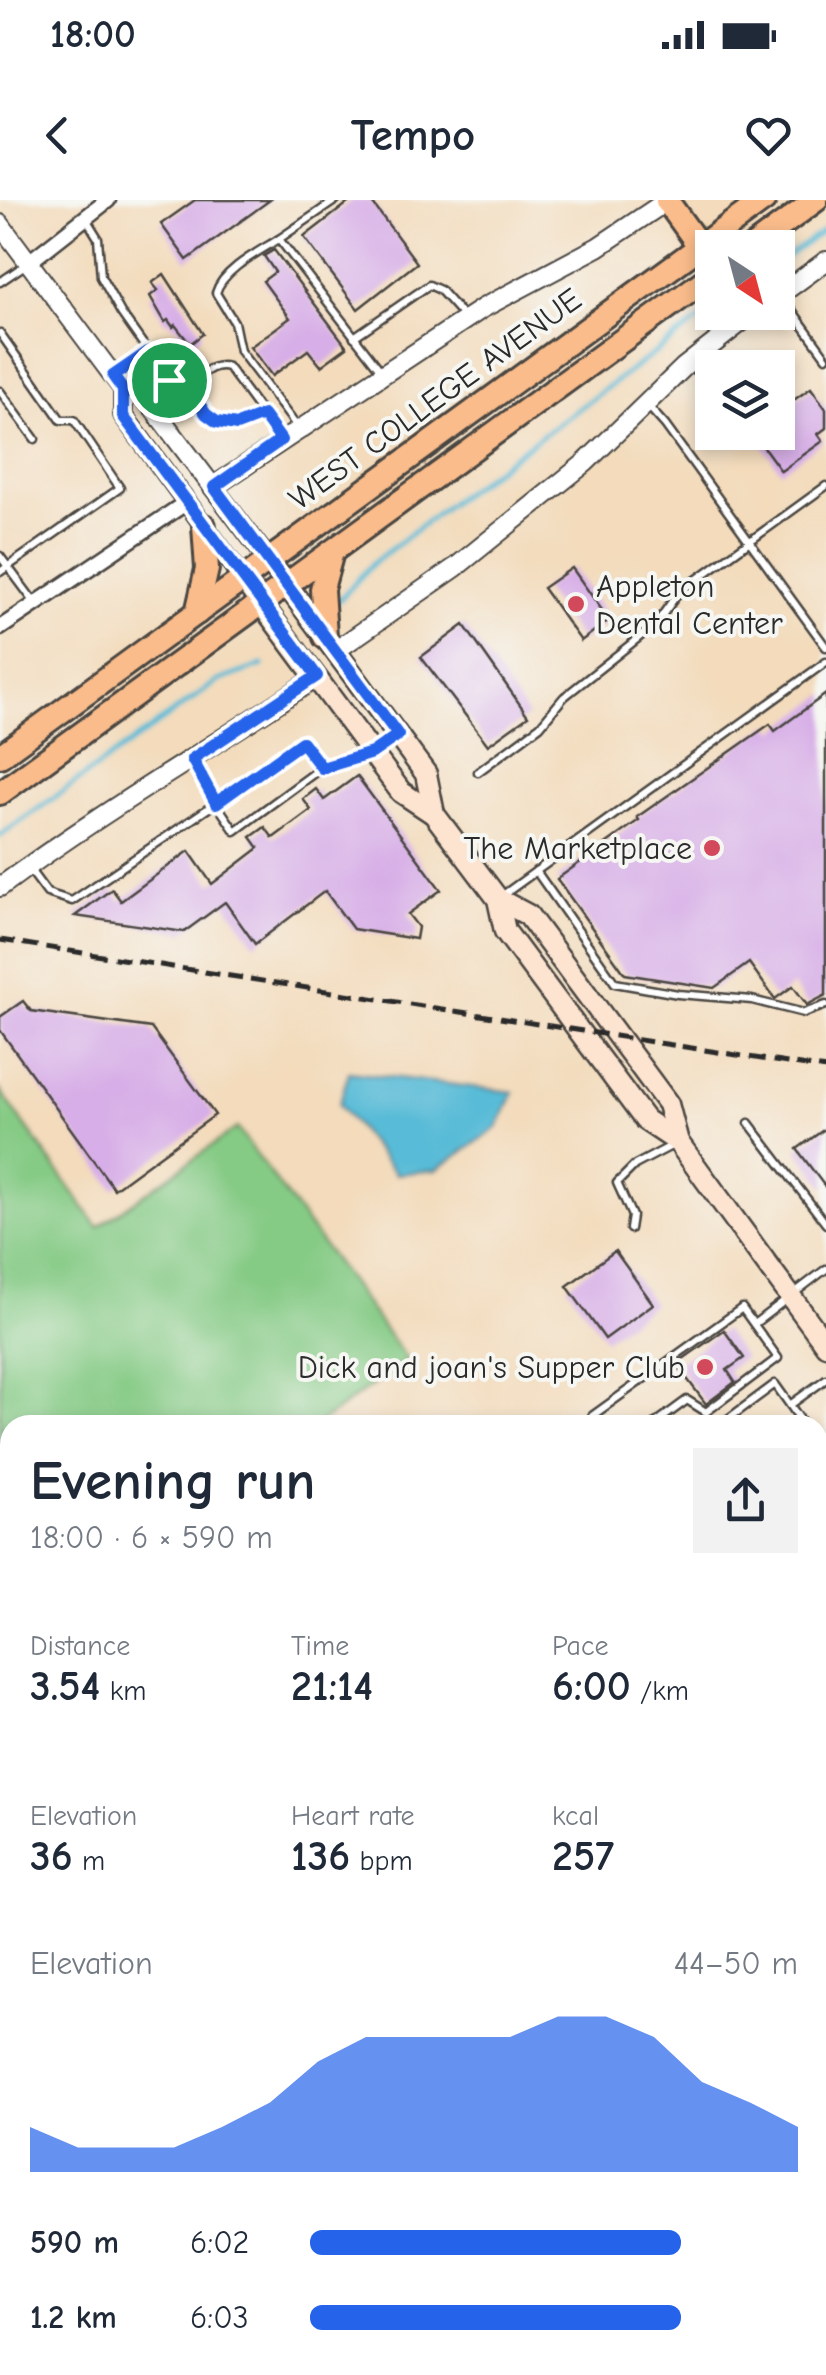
<!DOCTYPE html>
<meta charset="utf-8">
<style>
:root{--surface:#fff;--page:#f2f2f3;--text:#1f2937;--muted:#747a83;--accent:#2563eb}
body{margin:0;font-family:"Comic Neue",sans-serif;background:var(--page);color:var(--text);height:100vh;display:flex;flex-direction:column;font-size:38px;white-space:nowrap}
*{box-sizing:border-box;margin:0}
p{font-size:32px;color:var(--muted)}
.icon{flex:none;width:55px;height:55px;fill:none;stroke:currentColor;stroke-width:2;stroke-linecap:round;stroke-linejoin:round}
.map{position:relative;flex:1;overflow:hidden}
.drawer{position:absolute;left:0px;top:1215px;width:828px;height:960px;display:flex;flex-direction:column;background:var(--surface);border-radius:30px 30px 0 0;box-shadow:0 5px 15px #0003}
.drawer>*{flex:none}
.needle{width:65px;rotate:144deg}
.controls{position:absolute;left:695px;top:30px;display:grid;gap:20px}
.controls a{display:grid;place-items:center;width:100px;height:100px;border-radius:0px;background:var(--surface);box-shadow:0 5px 15px #0003;font-size:50px}
.pin{position:absolute;display:grid;place-items:center;width:85px;height:85px;color:#fff;margin:-42px;border:5px solid #fff;border-radius:50%;box-shadow:0 2px 10px #0007}
.round{display:grid;place-items:center;flex:none;width:105px;height:105px;border-radius:0px;background:var(--page)}
.overview{display:flex;align-items:center;justify-content:space-between;height:170px;padding:0 30px}
h1{font-size:55px;font-weight:700;line-height:75px}
.figures{display:grid;grid-template-columns:repeat(3,1fr);gap:15px;height:170px;padding:10px 30px}
.figures div{display:grid;align-content:center}
.figures b{font-size:42px;font-weight:700}
.figures small{font-size:28px;font-weight:400}
.figures p{font-size:28px}
.chart{height:280px;padding:20px 30px}
.chart p{display:flex;justify-content:space-between}
.chart svg{width:100%;height:180px;margin-top:10px;fill:var(--accent);opacity:.7}
ul{padding:0 30px;list-style:none;font-size:32px}
li{display:grid;grid-template-columns:160px 120px 1fr;align-items:center;height:75px}
li i{height:25px;border-radius:12px;background:var(--accent)}
.status{display:flex;justify-content:space-between;align-items:center;height:70px;padding:0 50px;background:var(--surface);direction:ltr}
.status svg{height:28px;fill:currentColor}
header{display:flex;justify-content:space-between;align-items:center;height:130px;padding:0 30px;background:var(--surface);font-size:45px;font-weight:700}
.map>svg:first-child{display:block}
.green{fill:#85ca85;stroke:#587a58;stroke-width:2.5}
.water{fill:#58bbd7;stroke:#427381;stroke-width:2.5}
.lines{fill:none;stroke-linecap:round;stroke-linejoin:round}
.stream{stroke:#58bbd7;stroke-width:5}
.building{fill:#d7aee7}
.service-casing{stroke:#494541;stroke-width:11}
.minor-casing{stroke:#494541;stroke-width:19}
.tertiary-casing{stroke:#494541;stroke-width:22}
.secondary-casing{stroke:#494541;stroke-width:25}
.primary-casing{stroke:#494541;stroke-width:28}
.service{stroke:#fff;stroke-width:6}
.minor{stroke:#fff;stroke-width:14}
.tertiary{stroke:#fff;stroke-width:18}
.secondary{stroke:#fde4d1;stroke-width:20}
.primary{stroke:#fabc8b;stroke-width:22}
.rail{stroke:#2b2b2b;stroke-width:5;stroke-dasharray:15 8;stroke-linecap:butt}
.route-casing{stroke:#fff;stroke-width:20}
.route{stroke:#2563eb;stroke-width:12}
.poi-dot{fill:#d1495b;stroke:#f6f6f2;stroke-width:4}
.labels{text-anchor:middle;dominant-baseline:central;stroke-width:8;stroke-linejoin:round;paint-order:stroke}
.street-label{font-size:32px;fill:#2b2b2b;stroke:#f6f6f2}
.poi-label{font-size:32px;fill:#2b2b2b;stroke:#f6f6f2;text-anchor:end}
</style>
<div class="status"><b>18:00</b><svg viewBox="0 0 49 12"><path d="M0 12V9h3v3zM5 12V6h3v6zM10 12V3h3v9zM15 12V0h3v12zM26 1h20v11H26zM47 4h2v5h-2z"/></svg></div>
<header><svg class="icon" aria-label="back" viewBox="0 0 24 24"><path d="M15 5l-7 7 7 7"/></svg>Tempo<svg class="icon" aria-label="heart" viewBox="0 0 24 24"><path d="M12 20l-8-8c-3-5 5-10 8-4 3-6 11-1 8 4z"/></svg></header>
<div class="map">
<svg width="826" height="2175" viewBox="0 0 826 2175">
<rect width="100%" height="100%" fill="#f6f6f2"/>
<filter id="ink" filterUnits="userSpaceOnUse"><feTurbulence type="fractalNoise" baseFrequency=".01" numOctaves="2"/><feDisplacementMap in="SourceGraphic" scale="20" xChannelSelector="R" yChannelSelector="G"/><feConvolveMatrix kernelMatrix="1 2 1 2 8 2 1 2 1" color-interpolation-filters="sRGB"/></filter>
<filter id="wash" filterUnits="userSpaceOnUse"><feTurbulence type="fractalNoise" baseFrequency=".0048" numOctaves="4" result="noise"/><feDisplacementMap in="SourceGraphic" scale="40" xChannelSelector="R" yChannelSelector="G"/><feGaussianBlur stdDeviation="2.25" result="paint"/><feColorMatrix in="noise" values="0 0 0 0 0 0 0 0 0 0 0 0 0 0 0 0 0 1.4 0 .05"/><feComposite in="paint" operator="in"/></filter>
<g filter="url(#wash)">
<rect width="100%" height="100%" fill="#f3dbbc"/>
<!-- green -->
<path class="green" d="M 0,890 L 98,1027 L 237,928 L 407,1160 L 317,1225 L 10,1225 L 10,1405 L 0,1391 Z"/>
<!-- water -->
<path class="water" d="M 349,872 L 514,892 L 497,928 L 436,970 L 396,974 L 339,905 Z"/>
<g class="lines">
<!-- stream -->
<g class="stream">
<path d="M 778,63 L 826,29"/>
<path d="M 339,400 L 372,364 L 454,300 L 712,111"/>
<path d="M 0,636 L 218,481 L 263,465"/>
</g>
</g>
<g id="blocks">
<!-- building -->
<g class="building">
<path d="M 195,0 L 270,0 L 187,60 L 161,24 Z"/>
<path d="M 352,0 L 370,0 L 417,63 L 358,109 L 304,37 Z"/>
<path d="M 274,50 L 347,147 L 321,166 L 308,150 L 272,176 L 250,147 L 290,118 L 263,81 L 275,72 L 264,56 Z"/>
<path d="M 164,74 L 203,134 L 190,144 L 175,125 L 173,127 L 168,120 L 165,122 L 150,96 L 158,90 L 152,83 Z"/>
<path d="M 811,188 L 826,209 L 826,228 L 818,234 L 823,241 L 781,271 L 757,238 L 765,232 L 778,232 L 778,211 Z"/>
<path d="M 572,368 L 609,420 L 581,441 L 543,388 Z"/>
<path d="M 464,425 L 528,516 L 488,545 L 421,457 Z"/>
<path d="M 826,494 L 826,795 L 807,805 L 793,786 L 775,799 L 749,763 L 714,788 L 625,774 L 557,679 L 639,620 L 637,617 L 770,524 L 775,531 Z"/>
<path d="M 357,576 L 441,690 L 408,714 L 418,727 L 416,739 L 353,729 L 325,691 L 255,744 L 225,702 L 184,732 L 75,716 L 112,689 L 121,701 L 189,651 L 212,684 L 259,648 L 251,637 L 265,627 L 273,638 L 311,610 L 303,599 L 316,589 L 324,600 Z"/>
<path d="M 23,801 L 31,811 L 151,828 L 215,915 L 114,989 L 0,830 L 0,817 Z"/>
<path d="M 826,928 L 826,988 L 797,949 Z"/>
<path d="M 615,1051 L 653,1104 L 605,1139 L 567,1086 Z"/>
<path d="M 724,1130 L 744,1158 L 727,1170 L 735,1182 L 706,1204 L 676,1164 Z"/>
</g>
</g>
</g>
<g filter="url(#ink)">
<use href="#blocks" fill-opacity="0" stroke="#494541" stroke-width="2.5"/>
<g class="lines">
<defs>
<g id="service">
<path d="M 85,17 L 98,38 L 101,77 L 121,113 L 169,181 L 187,186 L 206,214 L 217,221 L 237,225 L 263,215"/>
<path d="M 279,39 L 336,0"/>
<path d="M 0,82 L 28,63"/>
<path d="M 781,95 L 826,157"/>
<path d="M 0,133 L 61,220 L 74,220 L 120,288 L 0,372"/>
<path d="M 354,137 L 429,85 L 440,90 L 465,118"/>
<path d="M 116,174 L 147,152"/>
<path d="M 187,186 C 201,177 211,162 228,167 L 281,239"/>
<path d="M 0,191 L 35,239"/>
<path d="M 648,206 L 665,225 L 826,447"/>
<path d="M 298,228 L 240,151 L 234,122 L 216,93 C 222,70 260,51 279,39 L 381,171"/>
<path d="M 0,356 L 35,403"/>
<path d="M 321,568 L 302,542 L 216,603 L 235,631 L 321,568 L 373,553 L 393,538"/>
<path d="M 478,572 L 540,526 L 564,497 L 656,424 L 678,393 L 826,286"/>
<path d="M 30,670 L 47,693 L 72,701 L 216,603 L 193,560"/>
<path d="M 536,671 L 615,783 L 678,794 L 752,800 L 804,813 L 826,805"/>
<path d="M 503,695 L 826,462"/>
<path d="M 749,923 L 826,1024"/>
<path d="M 630,1029 L 632,1016 L 617,983 L 635,965 L 673,945"/>
<path d="M 754,1124 L 826,1069"/>
<path d="M 592,1225 L 592,1216 L 742,1108 L 778,1158 L 706,1212 L 687,1200 L 653,1225"/>
<path d="M 720,1225 L 775,1184 L 790,1205"/>
<path d="M 804,1225 L 790,1205 L 826,1179"/>
<path d="M 818,1245 L 826,1258"/>
<path d="M 818,1295 L 826,1289"/>
<path d="M 818,1426 L 826,1420"/>
<path d="M 818,1515 L 826,1527"/>
<path d="M 0,1614 L 10,1630"/>
<path d="M 0,1664 L 10,1650"/>
<path d="M 0,2006 L 10,1999"/>
<path d="M 529,2165 L 535,2175"/>
<path d="M 342,2175 L 355,2165"/>
<path d="M 767,2175 L 779,2167"/>
</g>
<g id="minor">
<path d="M 29,62 L 108,0"/>
<path d="M 0,428 L 187,302"/>
<path d="M 818,1359 L 826,1353"/>
<path d="M 0,1957 L 10,1950"/>
</g>
<g id="tertiary">
<path d="M 0,24 L 123,189 L 146,199 L 269,361"/>
<path d="M 778,96 L 826,61"/>
<path d="M 123,189 L 123,215 L 243,379"/>
<path d="M 213,287 L 483,108 L 598,47 L 668,0"/>
<path d="M 335,451 L 456,367 L 585,263 L 684,167 L 754,112"/>
<path d="M 0,687 C 102,611 212,548 317,477"/>
<path d="M 0,1695 L 10,1701"/>
<path d="M 454,2165 L 461,2175"/>
</g>
<g id="secondary">
<path d="M 269,361 L 426,574 L 434,614"/>
<path d="M 243,379 L 401,592 L 434,614 L 498,699 L 505,731 L 645,920 L 678,942 L 826,1145"/>
<path d="M 498,699 L 528,715 L 668,904 L 678,942"/>
</g>
<g id="primary">
<path d="M 667,1 L 700,47"/>
<path d="M 751,48 L 816,0"/>
<path d="M 197,413 L 207,369 L 204,326"/>
<path d="M 325,437 L 322,389 L 332,352"/>
<path d="M 0,556 L 764,0"/>
<path d="M 0,593 L 712,75"/>
</g>
</defs>
<!-- service casing -->
<use href="#service" class="service-casing"/>
<!-- minor casing -->
<use href="#minor" class="minor-casing"/>
<!-- tertiary casing -->
<use href="#tertiary" class="tertiary-casing"/>
<!-- secondary casing -->
<use href="#secondary" class="secondary-casing"/>
<!-- primary casing -->
<use href="#primary" class="primary-casing"/>
<!-- service -->
<use href="#service" class="service"/>
<!-- minor -->
<use href="#minor" class="minor"/>
<!-- tertiary -->
<use href="#tertiary" class="tertiary"/>
<!-- secondary -->
<use href="#secondary" class="secondary"/>
<!-- primary -->
<use href="#primary" class="primary"/>
<!-- rail -->
<path class="rail" d="M 0,740 L 826,869"/>
</g>
</g>
<g class="lines" filter="url(#ink)">
<defs>
<path id="route" d="M 148,152 L 169,180 L 187,186 L 206,214 L 217,222 L 237,225 L 263,215 L 281,240 L 214,287 L 398,535 L 372,553 L 322,568 L 302,542 L 216,603 L 192,559 L 317,476 L 123,216 L 123,190 L 113,176 Z"/>
</defs>
<!-- route casing -->
<use href="#route" class="route-casing"/>
<!-- route -->
<use href="#route" class="route"/>
</g>
<!-- markers -->
<g class="poi-dot">
<circle cx="576" cy="404" r="10"/>
<circle cx="712" cy="648" r="10"/>
<circle cx="705" cy="1167" r="10"/>
</g>
<g class="labels">
<!-- street labels -->
<g class="street-label">
<text transform="translate(435 199) rotate(-36)">WEST COLLEGE AVENUE</text>
</g>
<!-- poi labels -->
<g class="poi-label">
<text x="596" y="386" text-anchor="start">Appleton<tspan x="596" dy="37">Dental Center</tspan></text>
<text x="692" y="648">The Marketplace</text>
<text x="685" y="1167">Dick and joan's Supper Club</text>
</g>
</g>
</svg>
<div class="controls">
<a><svg class="needle" viewBox="-14 -14 28 28"><path d="M0-13l5 13h-10z" fill="#e53935"/><path d="M0 13l5-13h-10z" fill="#747a83"/></svg></a>
<a><svg class="icon" aria-label="layers" viewBox="0 0 24 24"><path d="M12 4l9 5-9 5-9-5zM3 14l9 5 9-5"/></svg></a>
</div>
<div class="pin" style="left:169px;top:180px;background:#1e9e55"><svg class="icon" aria-label="arrive" viewBox="0 0 24 24"><path d="M6 21V4h12l-3 4 3 4H6"/></svg></div>
<section class="drawer">
<div class="overview"><div><h1>Evening run</h1><p>18:00 · 6 × 590 m</p></div><a class="round"><svg class="icon" aria-label="share" viewBox="0 0 24 24"><path d="M12 15V3M7 8l5-5 5 5M5 13v7h14v-7"/></svg></a></div>
<div class="figures">
<div><p>Distance</p><b>3.54<small> km</small></b></div>
<div><p>Time</p><b>21:14</b></div>
<div><p>Pace</p><b>6:00<small> /km</small></b></div>
</div>
<div class="figures">
<div><p>Elevation</p><b>36<small> m</small></b></div>
<div><p>Heart rate</p><b>136<small> bpm</small></b></div>
<div><p>kcal</p><b>257</b></div>
</div>
<div class="chart"><p><span>Elevation</span>44–50 m</p>
<svg viewBox="0 0 160 44" preserveAspectRatio="none"><path d="M0 44V33L10 38L20 38L30 38L40 33L50 27L60 17L70 11L80 11L90 11L100 11L110 6L120 6L130 11L140 22L150 27L160 33V44z"/></svg>
</div>
<ul>
<li><b>590 m</b>6:02<i style="width:76%"></i></li>
<li><b>1.2 km</b>6:03<i style="width:76%"></i></li>
</ul>
</section>
</div>
